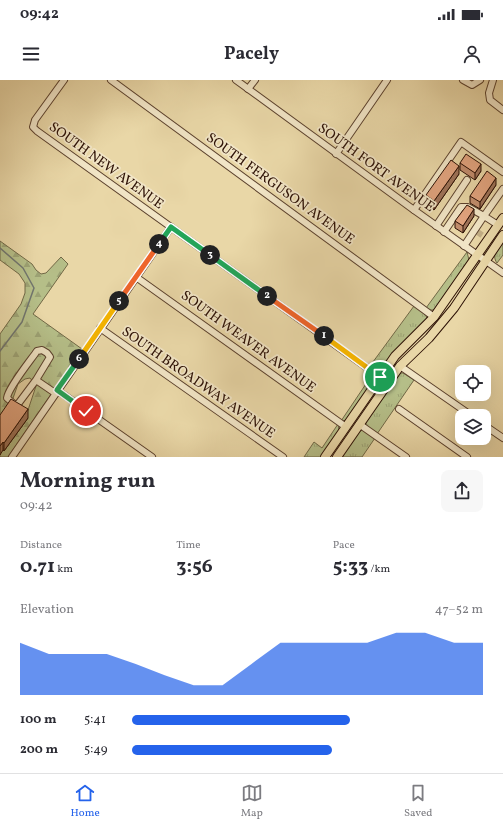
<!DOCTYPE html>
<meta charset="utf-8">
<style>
:root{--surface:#fff;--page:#f7f7f7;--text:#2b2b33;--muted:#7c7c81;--line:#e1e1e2;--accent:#2563eb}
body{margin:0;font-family:Vollkorn,serif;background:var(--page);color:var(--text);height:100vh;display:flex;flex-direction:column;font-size:15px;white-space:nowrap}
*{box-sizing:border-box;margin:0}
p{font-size:13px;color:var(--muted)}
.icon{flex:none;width:22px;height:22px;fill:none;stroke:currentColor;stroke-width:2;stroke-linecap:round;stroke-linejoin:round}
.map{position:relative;height:377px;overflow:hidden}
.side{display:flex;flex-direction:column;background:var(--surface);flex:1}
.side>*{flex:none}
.buttons{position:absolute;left:455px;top:285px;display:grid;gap:8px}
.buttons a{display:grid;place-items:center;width:36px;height:36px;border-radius:8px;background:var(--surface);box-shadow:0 4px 16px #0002;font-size:20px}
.pin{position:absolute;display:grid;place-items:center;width:34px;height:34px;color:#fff;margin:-17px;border:2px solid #fff;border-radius:50%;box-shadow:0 1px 4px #0007}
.km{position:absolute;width:20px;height:20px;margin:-10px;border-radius:50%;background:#222;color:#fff;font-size:11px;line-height:20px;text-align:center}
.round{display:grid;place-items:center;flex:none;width:42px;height:42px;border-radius:8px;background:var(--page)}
.overview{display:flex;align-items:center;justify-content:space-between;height:68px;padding:0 20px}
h1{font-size:22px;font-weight:700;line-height:30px}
.figures{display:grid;grid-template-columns:repeat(3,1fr);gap:6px;height:68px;padding:4px 20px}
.figures div{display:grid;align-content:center}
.figures b{font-size:20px;font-weight:700}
.figures small{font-size:11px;font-weight:400}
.figures p{font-size:11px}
.chart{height:112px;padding:8px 20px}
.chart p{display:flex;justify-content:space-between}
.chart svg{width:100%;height:72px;margin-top:4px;fill:var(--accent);opacity:.7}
ul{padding:0 20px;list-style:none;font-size:13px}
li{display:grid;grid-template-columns:64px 48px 1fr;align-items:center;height:30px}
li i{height:10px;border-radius:5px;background:var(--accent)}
.status{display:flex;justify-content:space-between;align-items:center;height:28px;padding:0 20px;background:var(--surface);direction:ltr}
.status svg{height:11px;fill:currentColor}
header{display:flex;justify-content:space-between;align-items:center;height:52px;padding:0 20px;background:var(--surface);font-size:18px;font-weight:700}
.menu{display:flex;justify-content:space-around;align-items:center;height:56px;border-top:1px solid var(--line);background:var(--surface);font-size:11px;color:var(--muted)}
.menu a{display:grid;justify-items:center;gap:2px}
.menu .active{color:var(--accent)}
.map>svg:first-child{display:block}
.grass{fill:url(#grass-tufts);stroke:#716846}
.forest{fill:url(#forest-firs);stroke:#716846}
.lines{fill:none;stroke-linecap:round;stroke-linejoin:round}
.stream{stroke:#70756e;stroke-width:1.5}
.minor-tunnel{stroke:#c3af87;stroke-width:6;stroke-dasharray:6 3;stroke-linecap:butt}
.minor-casing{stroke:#5c422e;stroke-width:8}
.major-casing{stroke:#2d1105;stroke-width:10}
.minor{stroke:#f1e5c6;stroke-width:6}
.major{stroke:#e9d7a7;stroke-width:8}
.wall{fill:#c28d6d;stroke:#2d1105}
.shaded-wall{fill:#9e7359;stroke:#2d1105}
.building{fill:#e2a47f;stroke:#2d1105}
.split-1-casing{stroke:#fff;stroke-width:8}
.split-2-casing{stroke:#fff;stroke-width:8}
.split-3-casing{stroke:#fff;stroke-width:8}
.split-4-casing{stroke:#fff;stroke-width:8}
.split-5-casing{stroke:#fff;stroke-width:8}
.split-6-casing{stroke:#fff;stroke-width:8}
.split-7-casing{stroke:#fff;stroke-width:8}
.split-1{stroke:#f5b400;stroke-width:5}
.split-2{stroke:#f0652b;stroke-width:5}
.split-3{stroke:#22a559;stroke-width:5}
.split-4{stroke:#22a559;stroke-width:5}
.split-5{stroke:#f0652b;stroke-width:5}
.split-6{stroke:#f5b400;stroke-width:5}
.split-7{stroke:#22a559;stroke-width:5}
.labels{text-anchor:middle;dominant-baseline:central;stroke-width:3.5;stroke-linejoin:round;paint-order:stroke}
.street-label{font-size:14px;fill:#2d1105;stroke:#f1e5c6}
</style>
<div class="status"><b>09:42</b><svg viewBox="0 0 49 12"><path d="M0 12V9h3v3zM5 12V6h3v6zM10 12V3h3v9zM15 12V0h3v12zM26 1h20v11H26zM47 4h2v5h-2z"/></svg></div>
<header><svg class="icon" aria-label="menu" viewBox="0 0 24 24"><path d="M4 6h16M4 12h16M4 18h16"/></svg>Pacely<svg class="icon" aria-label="person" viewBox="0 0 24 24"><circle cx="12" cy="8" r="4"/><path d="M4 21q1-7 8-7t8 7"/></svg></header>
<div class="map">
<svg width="503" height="377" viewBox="0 0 503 377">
<defs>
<pattern id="grass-tufts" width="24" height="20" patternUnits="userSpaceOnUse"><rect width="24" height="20" fill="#b5be88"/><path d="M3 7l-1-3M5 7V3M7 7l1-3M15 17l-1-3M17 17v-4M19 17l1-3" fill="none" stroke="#9ca274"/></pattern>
<pattern id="forest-firs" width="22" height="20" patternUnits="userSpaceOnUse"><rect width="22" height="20" fill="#b5be88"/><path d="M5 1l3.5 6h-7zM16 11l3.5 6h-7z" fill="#9ca274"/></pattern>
</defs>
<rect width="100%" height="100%" fill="#e9d7a7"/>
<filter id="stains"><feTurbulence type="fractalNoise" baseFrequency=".005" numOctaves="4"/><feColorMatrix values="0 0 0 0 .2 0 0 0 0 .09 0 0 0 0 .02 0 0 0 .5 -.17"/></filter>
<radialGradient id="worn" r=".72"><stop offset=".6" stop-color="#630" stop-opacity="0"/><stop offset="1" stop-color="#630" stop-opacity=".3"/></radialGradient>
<!-- grass -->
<g class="grass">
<path d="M 503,160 L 503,175 L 497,183 C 491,175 498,167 503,160 Z"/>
<path d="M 467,172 L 469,180 L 435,230 L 431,230 L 426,228 Z"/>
<path d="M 414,226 L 426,235 L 427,239 L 381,289 L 375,289 L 370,286 Z"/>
<path d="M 399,293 L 403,293 L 414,300 L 377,354 L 366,346 L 366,340 Z"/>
<path d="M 372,295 L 374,299 L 373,302 L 347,340 L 341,341 Z"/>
<path d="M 338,344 L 339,350 L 322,377 L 304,377 L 314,362 L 322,368 Z"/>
<path d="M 363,350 L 375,358 L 362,377 L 340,377 L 359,351 Z"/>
</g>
<!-- forest -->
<path class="forest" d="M 0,161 L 32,184 L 36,190 L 41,194 L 46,193 L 61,177 L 68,184 L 33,234 L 82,269 L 8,377 L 0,377 L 0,374 L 24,342 L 36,306 L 30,298 L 25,299 L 18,304 L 5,341 L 0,338 L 0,254 L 21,224 L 25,213 L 25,203 L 19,194 L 0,180 Z"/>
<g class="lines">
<!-- stream -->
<path class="stream" d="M 0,168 L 23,188 L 34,208 L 22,242 L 0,271"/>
<!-- minor-tunnel -->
<path class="minor-tunnel" d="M 478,156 L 482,150"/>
<defs>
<g id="minor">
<path d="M 64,0 L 35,40 L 33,47 L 37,51 L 380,297"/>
<path d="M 111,0 L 434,237"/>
<path d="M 236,0 L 414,130 L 503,193"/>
<path d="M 463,0 L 472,5 L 480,0"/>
<path d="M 493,0 L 489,13 L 490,20 L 503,30"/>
<path d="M 248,9 L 255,0"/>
<path d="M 336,74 L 387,0"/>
<path d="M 414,130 L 461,62 L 503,92"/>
<path d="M 436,146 L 467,100"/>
<path d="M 444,152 L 461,127 L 468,127 L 484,136 L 503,109"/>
<path d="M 464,166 L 484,136 L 498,145"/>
<path d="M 136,197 L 346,347"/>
<path d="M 100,248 L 283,377"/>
<path d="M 400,286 L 472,336"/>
<path d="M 36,300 L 18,324 L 14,324 L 7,318 C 8,308 30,281 37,271 L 42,270 L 47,273 L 50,277 L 36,300 L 55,313"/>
<path d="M 57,310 L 152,377"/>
<path d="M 399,329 L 467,377"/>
<path d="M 359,344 L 406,377"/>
<path d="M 484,345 L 503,358"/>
<path d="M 12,377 L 171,147"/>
</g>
<g id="major">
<path d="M 325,377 L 395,276 L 434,237 L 503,138"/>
<path d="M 337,377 L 400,286 L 429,258 L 454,228 L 503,155"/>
</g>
</defs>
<!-- minor casing -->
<use href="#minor" class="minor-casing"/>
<!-- major casing -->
<use href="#major" class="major-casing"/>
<!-- minor -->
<use href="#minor" class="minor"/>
<!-- major -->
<use href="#major" class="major"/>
</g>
<!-- wall -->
<g class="wall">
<path d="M 460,83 L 481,91 L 475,100 L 460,90 Z"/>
<path d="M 459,94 L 434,130 L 426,124 L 426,115 Z"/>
<path d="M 496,105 L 480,129 L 470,123 L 470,116 Z"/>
<path d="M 474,136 L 463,153 L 455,148 L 455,141 Z"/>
<path d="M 0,335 L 28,338 L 4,371 L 3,370 Z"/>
</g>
<!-- shaded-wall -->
<g class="shaded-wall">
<path d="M 481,84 L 481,91 L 475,100 L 475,93 Z"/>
<path d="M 459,86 L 459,94 L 434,130 L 434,121 Z"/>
<path d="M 496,98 L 496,105 L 480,129 L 480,122 Z"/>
<path d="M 474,129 L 474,136 L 463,153 L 463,146 Z"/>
<path d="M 28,329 L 28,338 L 4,371 L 4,363 Z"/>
<path d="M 3,362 L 3,370 L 0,375 L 0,366 Z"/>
</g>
<!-- building -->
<g class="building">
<path d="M 466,74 L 481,84 L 475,93 L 460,83 Z"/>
<path d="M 451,80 L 459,86 L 434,121 L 426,115 Z"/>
<path d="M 487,91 L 496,98 L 480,122 L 470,116 Z"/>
<path d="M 467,125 L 474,129 L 463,146 L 455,141 Z"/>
<path d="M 11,319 L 28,329 L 4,363 L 3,362 L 0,366 L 0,335 Z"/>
</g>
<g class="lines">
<defs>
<path id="split-1" d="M 324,256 L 380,297"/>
<path id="split-2" d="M 267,216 L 324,256"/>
<path id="split-3" d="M 210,175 L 267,216"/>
<path id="split-4" d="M 159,164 L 171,147 L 210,175"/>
<path id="split-5" d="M 119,221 L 159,164"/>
<path id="split-6" d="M 79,279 L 119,221"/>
<path id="split-7" d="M 79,279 L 57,310 L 86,331"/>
</defs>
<!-- split-1 casing -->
<use href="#split-1" class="split-1-casing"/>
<!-- split-2 casing -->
<use href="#split-2" class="split-2-casing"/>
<!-- split-3 casing -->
<use href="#split-3" class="split-3-casing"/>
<!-- split-4 casing -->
<use href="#split-4" class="split-4-casing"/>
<!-- split-5 casing -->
<use href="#split-5" class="split-5-casing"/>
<!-- split-6 casing -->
<use href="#split-6" class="split-6-casing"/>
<!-- split-7 casing -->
<use href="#split-7" class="split-7-casing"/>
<!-- split-1 -->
<use href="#split-1" class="split-1"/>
<!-- split-2 -->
<use href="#split-2" class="split-2"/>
<!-- split-3 -->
<use href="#split-3" class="split-3"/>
<!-- split-4 -->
<use href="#split-4" class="split-4"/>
<!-- split-5 -->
<use href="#split-5" class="split-5"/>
<!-- split-6 -->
<use href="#split-6" class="split-6"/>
<!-- split-7 -->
<use href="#split-7" class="split-7"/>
</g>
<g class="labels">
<!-- street labels -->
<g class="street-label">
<text transform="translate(106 86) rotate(36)">SOUTH NEW AVENUE</text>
<text transform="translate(376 88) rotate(36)">SOUTH FORT AVENUE</text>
<text transform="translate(280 109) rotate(36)">SOUTH FERGUSON AVENUE</text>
<text transform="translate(248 262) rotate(36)">SOUTH WEAVER AVENUE</text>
<text transform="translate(198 303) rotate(35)">SOUTH BROADWAY AVENUE</text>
</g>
</g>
<rect width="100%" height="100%" filter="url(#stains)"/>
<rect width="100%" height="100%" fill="url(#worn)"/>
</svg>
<div class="buttons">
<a><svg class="icon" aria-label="locate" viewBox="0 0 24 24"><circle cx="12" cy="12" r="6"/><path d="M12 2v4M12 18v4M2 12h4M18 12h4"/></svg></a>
<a><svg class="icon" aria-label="layers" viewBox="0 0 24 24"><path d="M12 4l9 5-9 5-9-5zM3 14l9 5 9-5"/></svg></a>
</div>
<div class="pin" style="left:380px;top:297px;background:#1e9e55"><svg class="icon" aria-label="arrive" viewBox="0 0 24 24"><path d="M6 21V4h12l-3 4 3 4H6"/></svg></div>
<div class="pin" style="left:86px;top:331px;background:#d93025"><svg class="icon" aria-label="check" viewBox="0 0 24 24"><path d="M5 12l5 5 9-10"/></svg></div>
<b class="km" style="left:324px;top:256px">1</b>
<b class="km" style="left:267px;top:216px">2</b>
<b class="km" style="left:210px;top:175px">3</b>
<b class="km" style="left:159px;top:164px">4</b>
<b class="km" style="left:119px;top:221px">5</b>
<b class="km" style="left:79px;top:279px">6</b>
</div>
<section class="side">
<div class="overview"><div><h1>Morning run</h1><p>09:42</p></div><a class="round"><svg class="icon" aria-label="share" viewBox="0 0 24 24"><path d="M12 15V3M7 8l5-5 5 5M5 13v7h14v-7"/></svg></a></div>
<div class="figures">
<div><p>Distance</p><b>0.71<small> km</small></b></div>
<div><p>Time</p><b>3:56</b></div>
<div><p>Pace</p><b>5:33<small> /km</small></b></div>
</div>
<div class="chart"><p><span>Elevation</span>47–52 m</p>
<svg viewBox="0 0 160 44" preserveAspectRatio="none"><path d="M0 44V12L10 19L20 19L30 19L40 25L50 32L60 38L70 38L80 25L90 12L100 12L110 12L120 12L130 6L140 6L150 12L160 12V44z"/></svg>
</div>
<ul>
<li><b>100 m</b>5:41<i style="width:62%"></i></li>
<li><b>200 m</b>5:49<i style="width:57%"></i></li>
</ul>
</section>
<nav class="menu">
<a class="active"><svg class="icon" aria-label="home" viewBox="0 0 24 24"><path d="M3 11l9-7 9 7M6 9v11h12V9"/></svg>Home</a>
<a><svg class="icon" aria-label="map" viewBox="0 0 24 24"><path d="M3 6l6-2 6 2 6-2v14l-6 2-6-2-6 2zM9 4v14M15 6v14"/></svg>Map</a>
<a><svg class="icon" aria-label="saved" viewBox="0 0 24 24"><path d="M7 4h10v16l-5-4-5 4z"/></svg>Saved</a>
</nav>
